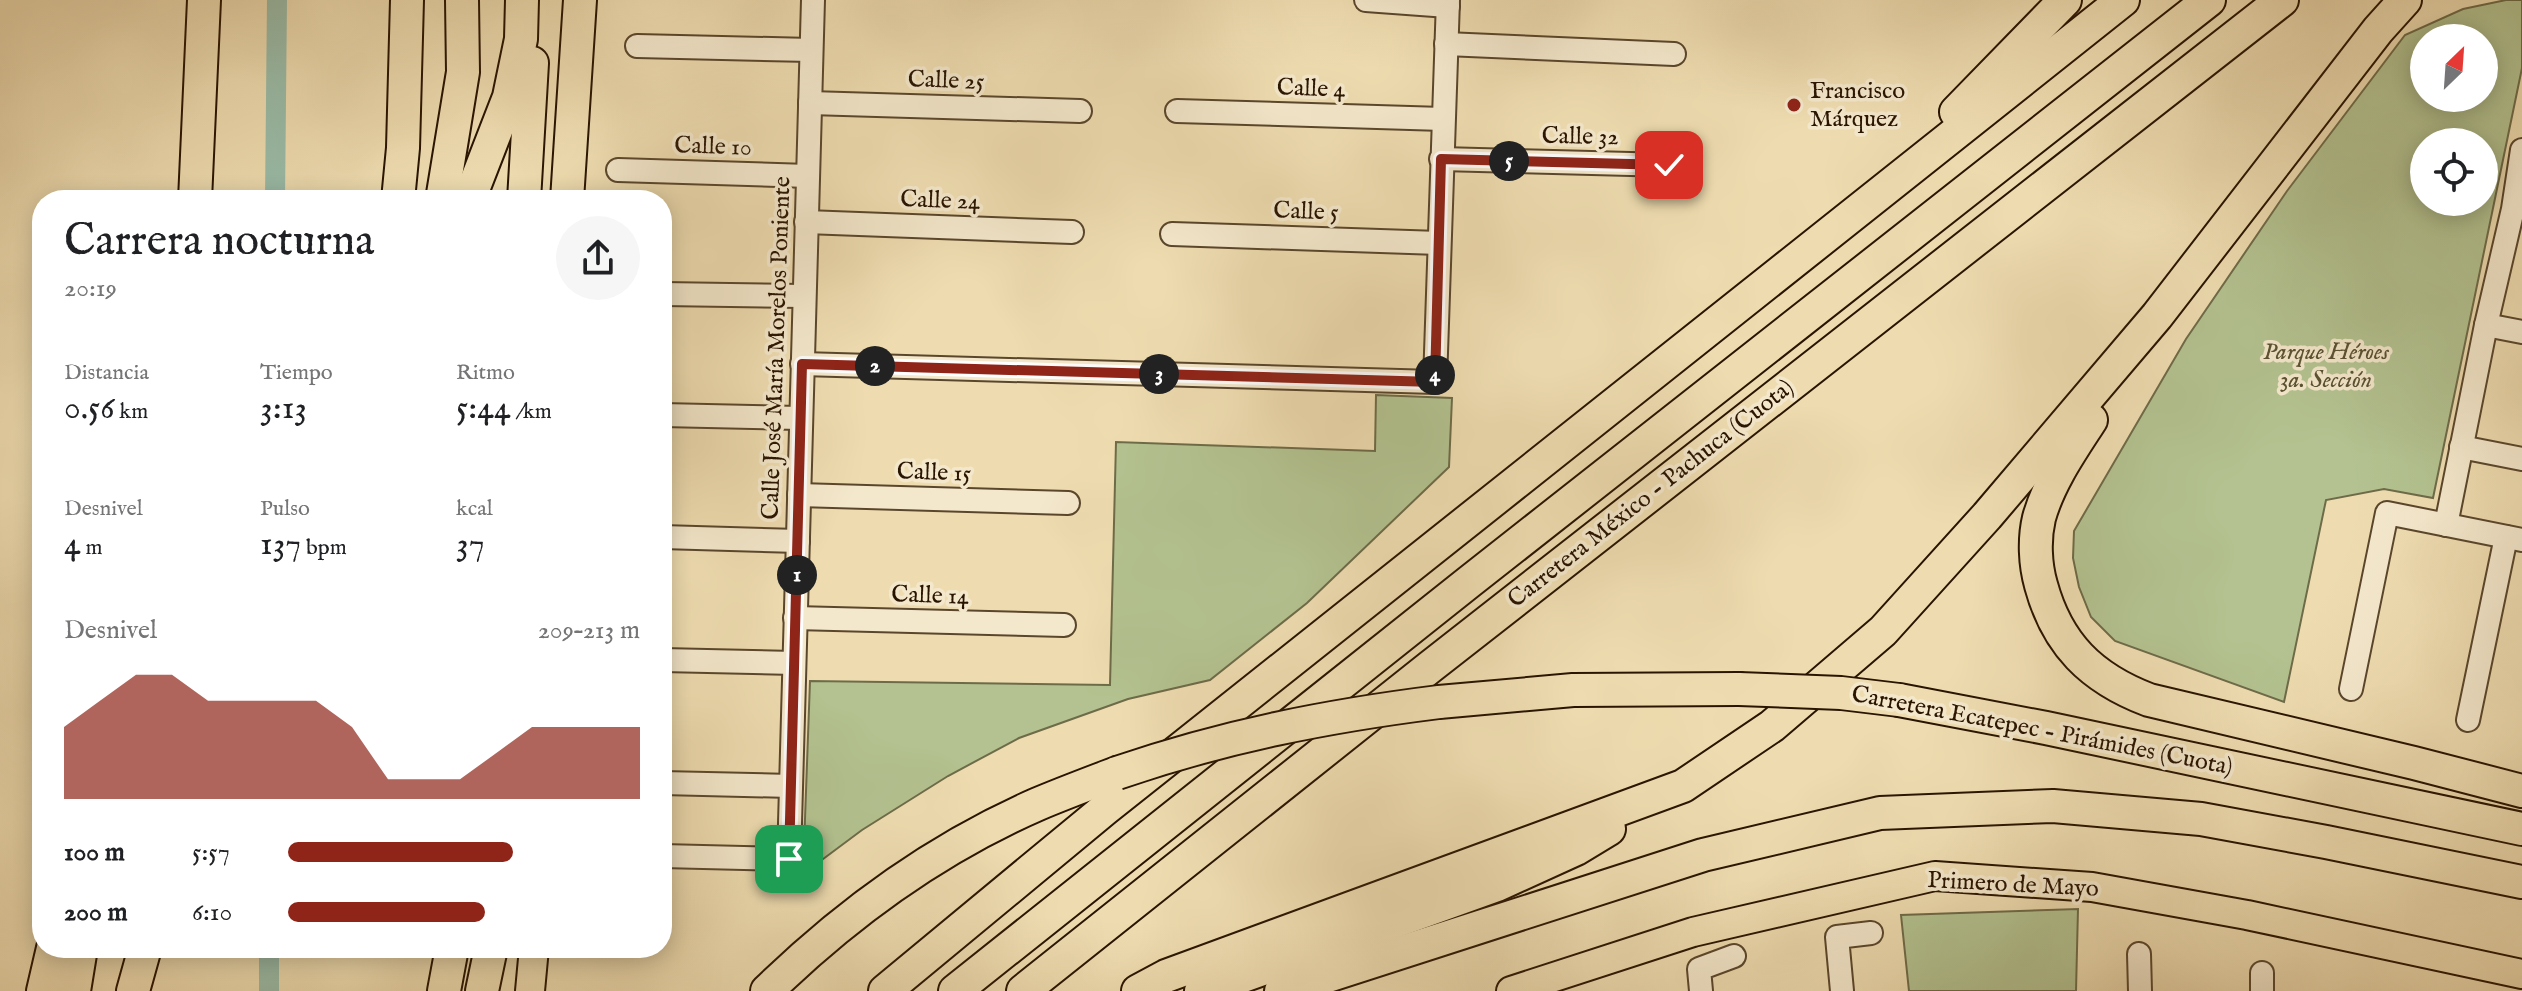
<!DOCTYPE html>
<html lang="es">
<meta charset="utf-8">
<style>
:root{--surface:#fff;--page:#f6f6f6;--text:#202124;--muted:#757577;--accent:#8f2418}
body{margin:0;font-family:"IM FELL English",serif;background:var(--page);color:var(--text);height:100vh;display:flex;flex-direction:column;font-size:30px;white-space:nowrap}
*{box-sizing:border-box;margin:0}
p{font-size:26px;color:var(--muted)}
.icon{flex:none;width:44px;height:44px;fill:none;stroke:currentColor;stroke-width:2;stroke-linecap:round;stroke-linejoin:round}
.map{position:relative;flex:1;overflow:hidden}
.drawer{position:absolute;left:32px;top:190px;width:640px;height:768px;display:flex;flex-direction:column;background:var(--surface);border-radius:32px;box-shadow:0 4px 20px #0003}
.drawer>*{flex:none}
.needle{width:52px;rotate:25deg}
.fabs{position:absolute;left:2410px;top:24px;display:grid;gap:16px}
.fabs a{display:grid;place-items:center;width:88px;height:88px;border-radius:50%;background:var(--surface);box-shadow:0 4px 20px #0003;font-size:40px}
.pin{position:absolute;display:grid;place-items:center;width:68px;height:68px;color:#fff;margin:-34px;border-radius:16px;box-shadow:0 4px 12px #0006}
.km{position:absolute;width:40px;height:40px;margin:-20px;border-radius:50%;background:#222;color:#fff;font-size:22px;line-height:40px;text-align:center}
.round{display:grid;place-items:center;flex:none;width:84px;height:84px;border-radius:42px;background:var(--page)}
.overview{display:flex;align-items:center;justify-content:space-between;height:136px;padding:0 32px}
h1{font-size:44px;font-weight:600;line-height:60px}
.figures{display:grid;grid-template-columns:repeat(3,1fr);gap:12px;height:136px;padding:8px 32px}
.figures div{display:grid;align-content:center}
.figures b{font-size:34px;font-weight:600}
.figures small{font-size:22px;font-weight:400}
.figures p{font-size:22px}
.chart{height:224px;padding:16px 32px}
.chart p{display:flex;justify-content:space-between}
.chart svg{width:100%;height:144px;margin-top:8px;fill:var(--accent);opacity:.7}
ul{padding:0 32px;list-style:none;font-size:26px}
li{display:grid;grid-template-columns:128px 96px 1fr;align-items:center;height:60px}
li i{height:20px;border-radius:10px;background:var(--accent)}
.map>svg:first-child{display:block}
.green{fill:#b3c290;stroke:#6e6b48;stroke-width:2;fill-rule:evenodd}
.lines{fill:none;stroke-linecap:round;stroke-linejoin:round}
.canal{stroke:#9abca8;stroke-width:20}
.minor-casing{stroke:#5a462c;stroke-width:26}
.major-casing{stroke:#291400;stroke-width:32}
.highway-casing{stroke:#291400;stroke-width:36}
.minor{stroke:#f4e8cc;stroke-width:22}
.major{stroke:#eedcb0;stroke-width:28}
.highway{stroke:#eedcb0;stroke-width:32}
.highway-bridge-casing{stroke:#291400;stroke-width:36;stroke-linecap:butt}
.highway-bridge{stroke:#eedcb0;stroke-width:32}
.route-casing{stroke:#fff;stroke-width:16}
.route{stroke:#8f2418;stroke-width:10}
.poi-dot{fill:#8f2418;stroke:#f4e8cc;stroke-width:3}
.labels{text-anchor:middle;dominant-baseline:central;stroke-width:7;stroke-linejoin:round;paint-order:stroke}
.street-label{font-size:24px;fill:#291400;stroke:#f4e8cc}
.poi-label{font-size:24px;fill:#291400;stroke:#f4e8cc;text-anchor:start}
.park-label{font-size:24px;font-style:italic;fill:#595132;stroke:#f4e8cc}
</style>
<div class="map">
<svg width="2522" height="991" viewBox="0 0 2522 991">
<rect width="100%" height="100%" fill="#eedcb0"/>
<filter id="stains"><feTurbulence type="fractalNoise" baseFrequency=".0025" numOctaves="4"/><feColorMatrix values="0 0 0 0 .2 0 0 0 0 .09 0 0 0 0 .02 0 0 0 .5 -.17"/></filter>
<radialGradient id="worn" r=".72"><stop offset=".6" stop-color="#630" stop-opacity="0"/><stop offset="1" stop-color="#630" stop-opacity=".3"/></radialGradient>
<!-- green -->
<g class="green">
<path d="M 2506,0 L 2522,0 L 2522,68 L 2433,498 L 2384,489 L 2326,500 L 2284,702 L 2115,641 L 2091,617 L 2079,587 L 2073,558 L 2074,531 L 2186,339 L 2287,191 L 2405,35 L 2463,9 ZM 2424,38 L 2484,38 L 2484,98 L 2424,98 ZM 2424,142 L 2484,142 L 2484,202 L 2424,202 Z"/>
<path d="M 1376,395 L 1452,398 L 1449,467 L 1307,603 L 1210,680 L 1128,699 L 1019,738 L 948,776 L 862,830 L 803,874 L 810,681 L 1110,685 L 1116,442 L 1375,451 Z"/>
<path d="M 2078,909 L 2076,991 L 1909,991 L 1901,915 Z"/>
</g>
<g class="lines">
<!-- canal -->
<g class="canal">
<path d="M 275,200 L 277,0"/>
<path d="M 269,991 L 269,948"/>
</g>
<defs>
<g id="minor">
<path d="M 1366,0 L 1448,6"/>
<path d="M 1446,44 L 1674,54"/>
<path d="M 637,46 L 811,50"/>
<path d="M 810,103 L 1080,111"/>
<path d="M 1177,111 L 1443,119"/>
<path d="M 1441,159 L 1669,165"/>
<path d="M 618,170 L 808,176"/>
<path d="M 806,222 L 1072,232"/>
<path d="M 1172,234 L 1439,243"/>
<path d="M 662,294 L 804,296"/>
<path d="M 2486,325 L 2522,332"/>
<path d="M 802,364 L 1435,382 L 1448,0"/>
<path d="M 662,415 L 801,418"/>
<path d="M 2461,447 L 2522,459"/>
<path d="M 799,495 L 1068,503"/>
<path d="M 2446,525 L 2486,325 L 2513,209 L 2522,150"/>
<path d="M 662,537 L 798,541"/>
<path d="M 795,618 L 1064,625"/>
<path d="M 662,660 L 794,663"/>
<path d="M 2351,689 L 2387,513 L 2522,540"/>
<path d="M 2468,720 L 2506,537"/>
<path d="M 662,783 L 791,786"/>
<path d="M 662,856 L 789,859 L 813,0"/>
<path d="M 2139,954 L 2140,991"/>
<path d="M 2262,973 L 2262,991"/>
<path d="M 1701,991 L 1699,969 L 1734,956"/>
<path d="M 1842,991 L 1837,937 L 1871,933"/>
</g>
<g id="major">
<path d="M 530,991 L 534,948"/>
<path d="M 1511,991 L 1693,932 L 1935,876 L 2092,887 L 2247,915 L 2522,974"/>
</g>
<g id="highway">
<path d="M 1956,112 L 2065,0"/>
<path d="M 195,200 L 204,0"/>
<path d="M 398,200 L 403,148 L 407,0"/>
<path d="M 442,200 L 463,72 L 462,0"/>
<path d="M 469,200 L 509,97 L 521,39 L 522,0"/>
<path d="M 524,200 L 532,63"/>
<path d="M 567,200 L 580,0"/>
<path d="M 2091,420 C 2071,451 2049,482 2039,518 C 2034,539 2035,564 2041,585 C 2057,644 2091,678 2149,700 L 2414,763 L 2522,791"/>
<path d="M 1899,700 L 2046,728 L 2522,829"/>
<path d="M 1439,702 L 1573,690 L 1739,689"/>
<path d="M 43,991 L 53,948"/>
<path d="M 74,991 L 81,948"/>
<path d="M 133,991 L 145,948"/>
<path d="M 444,991 L 452,948"/>
<path d="M 482,991 L 491,948"/>
<path d="M 767,991 C 845,915 937,848 1038,804 C 1064,793 1091,783 1117,773"/>
<path d="M 885,991 L 1105,809 L 2123,0"/>
<path d="M 955,991 L 1469,582 L 2209,0"/>
<path d="M 1023,991 L 1430,667 L 2282,0"/>
<path d="M 1138,991 L 1166,976 L 1683,786 L 1772,726 L 1883,631 L 1987,516 L 2157,316 L 2378,30 L 2405,0"/>
<path d="M 1201,991 L 1497,885 L 1576,849 L 1609,829"/>
<path d="M 1281,991 L 1703,855 L 1880,813 L 2053,806 L 2201,819 L 2326,842 L 2522,882"/>
</g>
</defs>
<!-- minor casing -->
<use href="#minor" class="minor-casing"/>
<!-- major casing -->
<use href="#major" class="major-casing"/>
<!-- highway casing -->
<use href="#highway" class="highway-casing"/>
<!-- minor -->
<use href="#minor" class="minor"/>
<!-- major -->
<use href="#major" class="major"/>
<!-- highway -->
<use href="#highway" class="highway"/>
<defs>
<g id="highway-bridge">
<path d="M 1739,689 L 1841,693 L 1899,700"/>
<path d="M 1117,773 C 1225,736 1327,716 1439,702"/>
</g>
</defs>
<!-- highway-bridge casing -->
<use href="#highway-bridge" class="highway-bridge-casing"/>
<!-- highway-bridge -->
<use href="#highway-bridge" class="highway-bridge"/>
</g>
<g class="lines">
<defs>
<path id="route" d="M 789,859 L 802,364 L 1435,382 L 1441,159 L 1669,165"/>
</defs>
<!-- route casing -->
<use href="#route" class="route-casing"/>
<!-- route -->
<use href="#route" class="route"/>
</g>
<!-- markers -->
<circle class="poi-dot" cx="1794" cy="105" r="8"/>
<g class="labels">
<!-- street labels -->
<g class="street-label">
<text transform="translate(946 81) rotate(2)">Calle 25</text>
<text transform="translate(1311 89) rotate(2)">Calle 4</text>
<text transform="translate(1580 137) rotate(1)">Calle 32</text>
<text transform="translate(713 147) rotate(2)">Calle 10</text>
<text transform="translate(940 201) rotate(2)">Calle 24</text>
<text transform="translate(1306 212) rotate(2)">Calle 5</text>
<text transform="translate(777 348) rotate(-88)">Calle José María Morelos Poniente</text>
<text transform="translate(934 473) rotate(2)">Calle 15</text>
<text transform="translate(1651 494) rotate(-38)">Carretera México - Pachuca (Cuota)</text>
<text transform="translate(930 596) rotate(2)">Calle 14</text>
<text transform="translate(2042 731) rotate(11)">Carretera Ecatepec - Pirámides (Cuota)</text>
<text transform="translate(2013 885) rotate(3)">Primero de Mayo</text>
</g>
<!-- poi labels -->
<g class="poi-label">
<text x="1810" y="91">Francisco<tspan x="1810" dy="28">Márquez</tspan></text>
</g>
<!-- park labels -->
<g class="park-label">
<text x="2326" y="352">Parque Héroes<tspan x="2326" dy="28">3a. Sección</tspan></text>
</g>
</g>
<rect width="100%" height="100%" filter="url(#stains)"/>
<rect width="100%" height="100%" fill="url(#worn)"/>
</svg>
<div class="fabs">
<a><svg class="needle" viewBox="-14 -14 28 28"><path d="M0-13l5 13h-10z" fill="#e53935"/><path d="M0 13l5-13h-10z" fill="#757577"/></svg></a>
<a><svg class="icon" aria-label="locate" viewBox="0 0 24 24"><circle cx="12" cy="12" r="6"/><path d="M12 2v4M12 18v4M2 12h4M18 12h4"/></svg></a>
</div>
<div class="pin" style="left:789px;top:859px;background:#1e9e55"><svg class="icon" aria-label="arrive" viewBox="0 0 24 24"><path d="M6 21V4h12l-3 4 3 4H6"/></svg></div>
<div class="pin" style="left:1669px;top:165px;background:#d93025"><svg class="icon" aria-label="check" viewBox="0 0 24 24"><path d="M5 12l5 5 9-10"/></svg></div>
<b class="km" style="left:797px;top:575px">1</b>
<b class="km" style="left:875px;top:366px">2</b>
<b class="km" style="left:1159px;top:374px">3</b>
<b class="km" style="left:1435px;top:375px">4</b>
<b class="km" style="left:1509px;top:161px">5</b>
<section class="drawer">
<div class="overview"><div><h1>Carrera nocturna</h1><p>20:19</p></div><a class="round"><svg class="icon" aria-label="share" viewBox="0 0 24 24"><path d="M12 15V3M7 8l5-5 5 5M5 13v7h14v-7"/></svg></a></div>
<div class="figures">
<div><p>Distancia</p><b>0.56<small> km</small></b></div>
<div><p>Tiempo</p><b>3:13</b></div>
<div><p>Ritmo</p><b>5:44<small> /km</small></b></div>
</div>
<div class="figures">
<div><p>Desnivel</p><b>4<small> m</small></b></div>
<div><p>Pulso</p><b>137<small> bpm</small></b></div>
<div><p>kcal</p><b>37</b></div>
</div>
<div class="chart"><p><span>Desnivel</span>209–213 m</p>
<svg viewBox="0 0 160 44" preserveAspectRatio="none"><path d="M0 44V22L10 14L20 6L30 6L40 14L50 14L60 14L70 14L80 22L90 38L100 38L110 38L120 30L130 22L140 22L150 22L160 22V44z"/></svg>
</div>
<ul>
<li><b>100 m</b>5:57<i style="width:64%"></i></li>
<li><b>200 m</b>6:10<i style="width:56%"></i></li>
</ul>
</section>
</div>
